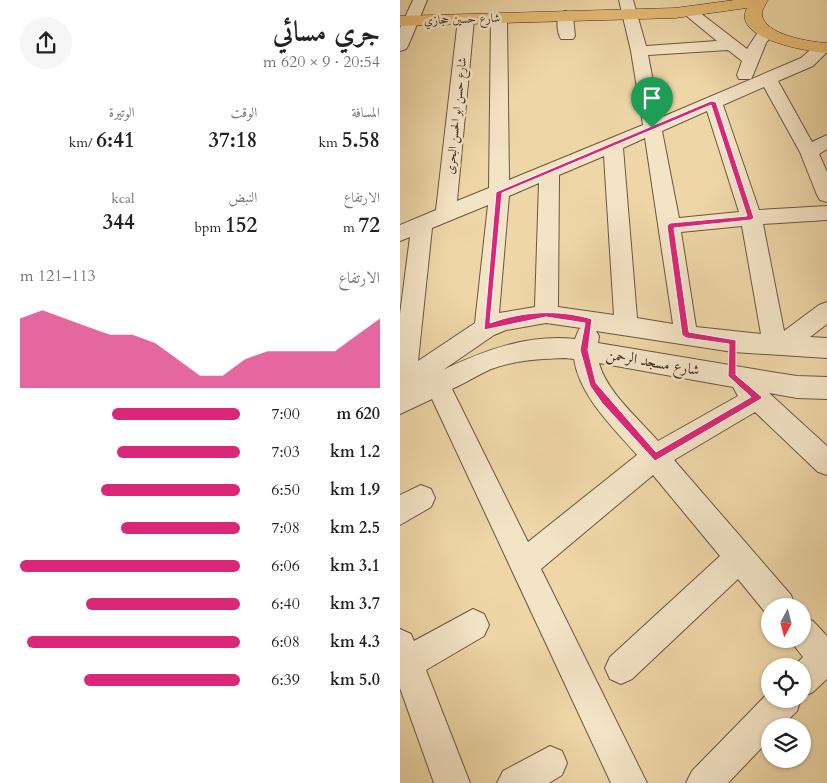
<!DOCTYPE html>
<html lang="ar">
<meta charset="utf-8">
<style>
:root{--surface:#fff;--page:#f6f6f6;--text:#202124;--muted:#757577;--accent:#db2777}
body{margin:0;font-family:Cardo,Amiri,serif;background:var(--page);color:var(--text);direction:rtl;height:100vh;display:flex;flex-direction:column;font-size:19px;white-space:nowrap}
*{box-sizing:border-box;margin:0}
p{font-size:16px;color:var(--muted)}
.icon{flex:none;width:28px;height:28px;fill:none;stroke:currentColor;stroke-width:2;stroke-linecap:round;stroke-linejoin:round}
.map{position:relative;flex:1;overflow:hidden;direction:ltr}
.panel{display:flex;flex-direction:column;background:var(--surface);width:400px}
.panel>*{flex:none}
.needle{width:32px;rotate:187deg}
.fabs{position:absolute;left:361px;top:598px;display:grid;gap:10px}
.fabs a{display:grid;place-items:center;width:50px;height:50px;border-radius:50%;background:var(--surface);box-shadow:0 1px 4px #0004;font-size:25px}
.pin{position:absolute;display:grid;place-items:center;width:42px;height:42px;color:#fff;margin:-51px -21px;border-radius:50% 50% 50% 0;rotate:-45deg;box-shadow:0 0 5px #0007}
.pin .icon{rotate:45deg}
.round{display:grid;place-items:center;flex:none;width:52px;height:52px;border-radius:26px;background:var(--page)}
.summary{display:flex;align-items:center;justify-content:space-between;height:85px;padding:0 20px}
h1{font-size:28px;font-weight:600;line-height:38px}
.figures{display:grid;grid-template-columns:repeat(3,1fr);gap:8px;height:85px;padding:5px 20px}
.figures div{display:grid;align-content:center}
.figures b{font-size:21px;font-weight:600}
.figures small{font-size:14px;font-weight:400}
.figures p{font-size:14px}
.chart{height:140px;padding:10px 20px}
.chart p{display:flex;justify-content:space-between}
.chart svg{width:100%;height:90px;margin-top:5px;fill:var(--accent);opacity:.7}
ul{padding:0 20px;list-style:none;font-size:16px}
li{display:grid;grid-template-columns:80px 60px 1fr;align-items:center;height:38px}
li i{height:12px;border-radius:6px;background:var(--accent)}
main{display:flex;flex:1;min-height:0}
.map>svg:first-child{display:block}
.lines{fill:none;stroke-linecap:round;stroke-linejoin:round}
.minor-casing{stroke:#685644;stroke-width:2}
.major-casing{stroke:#3b2b23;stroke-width:1}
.minor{fill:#f4e4c6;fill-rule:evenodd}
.major{fill:#e7bb74;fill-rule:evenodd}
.route{fill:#db2777;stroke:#fff;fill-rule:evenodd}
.labels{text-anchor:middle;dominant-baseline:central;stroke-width:5;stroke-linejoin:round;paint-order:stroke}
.far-street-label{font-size:12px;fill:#3b2b23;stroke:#f4e4c6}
.street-label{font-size:15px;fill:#3b2b23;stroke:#f4e4c6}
</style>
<main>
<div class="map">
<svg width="427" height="783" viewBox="0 0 427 783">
<rect width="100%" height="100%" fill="#eed6a7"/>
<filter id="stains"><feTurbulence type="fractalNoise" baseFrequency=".004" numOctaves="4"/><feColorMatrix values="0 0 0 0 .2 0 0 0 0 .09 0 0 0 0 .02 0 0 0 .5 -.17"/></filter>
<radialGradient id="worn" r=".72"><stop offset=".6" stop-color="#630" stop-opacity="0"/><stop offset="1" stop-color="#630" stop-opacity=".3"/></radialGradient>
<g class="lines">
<defs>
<g id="minor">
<path d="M 13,0 L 27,0 L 8,46 L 6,49 L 0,51 L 0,28 Z"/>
<path d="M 219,0 L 233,0 L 246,46 L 317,41 L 289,18 L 286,15 L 289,12 L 299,12 L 347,49 L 360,29 L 372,29 L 374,32 L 366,43 L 353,75 L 351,79 L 339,79 L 337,75 L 342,61 L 328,50 L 248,55 L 260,118 L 401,58 L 416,45 L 427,44 L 427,52 L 413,66 L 378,81 L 412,142 L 427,135 L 427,149 L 419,154 L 427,172 L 427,202 L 420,200 L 417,195 L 400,152 L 364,87 L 323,105 L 359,210 L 427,206 L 427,220 L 363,224 L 384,331 L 419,305 L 427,302 L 427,324 L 410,337 L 427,338 L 427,358 L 333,352 L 196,331 L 199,336 L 198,343 L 371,372 L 397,376 L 427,377 L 427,399 L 397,398 L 369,393 L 427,446 L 427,475 L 418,472 L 355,412 L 274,460 L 391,595 L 395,606 L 370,606 L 369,617 L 338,579 L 232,679 L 221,684 L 210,679 L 205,668 L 210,657 L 320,556 L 253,475 L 141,569 L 247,783 L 211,783 L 32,399 L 0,414 L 0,314 L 10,237 L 0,241 L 0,225 L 36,210 L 58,19 L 61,16 L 71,16 L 74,19 L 57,201 L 89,188 L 91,18 L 94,15 L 104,15 L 107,18 L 109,180 L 243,125 L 231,51 ZM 307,111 L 339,212 L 279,218 L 262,131 ZM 245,138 L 273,324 L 237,318 L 223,148 ZM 204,156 L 214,315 L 158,307 L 159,175 ZM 139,183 L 135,307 L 99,313 L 109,196 ZM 88,205 L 75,323 L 18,361 L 32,228 ZM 342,226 L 361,334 L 296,327 L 281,232 ZM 146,323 L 181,328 L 179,329 L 175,339 C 128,334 85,350 43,370 L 94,335 L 106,330 ZM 165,358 L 174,359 C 180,397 213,427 237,455 L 128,542 L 52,389 C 65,383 78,375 91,369 C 115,360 140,359 165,358 ZM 199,363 L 333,387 L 338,396 L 258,441 C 239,419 206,391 199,363 Z"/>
<path d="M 165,11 L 170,13 L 173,16 L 175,36 L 173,39 L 161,39 C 157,33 156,19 160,13 Z"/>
<path d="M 21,485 L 31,489 L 35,498 L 31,507 L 0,525 L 0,495 Z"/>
<path d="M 73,609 L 84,614 L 89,625 L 84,636 L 26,670 L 70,783 L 34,783 L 0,688 L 0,629 L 11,634 L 14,641 Z"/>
<path d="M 402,617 L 413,621 L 427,636 L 427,679 L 413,692 L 402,697 L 402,666 L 394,666 L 403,657 L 389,639 L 402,639 Z"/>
<path d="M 370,691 L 370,699 L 401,699 L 397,711 L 382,726 L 370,726 L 370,739 L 328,783 L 286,783 L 292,771 Z"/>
<path d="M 150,746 L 162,751 L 167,763 L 162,775 L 149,783 L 97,783 L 103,771 Z"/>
</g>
<path id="major" d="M 335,0 L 368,0 C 366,4 362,9 362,14 C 363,35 411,42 427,43 L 427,53 C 410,52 330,39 347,8 L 275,18 L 0,26 L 0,16 L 275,8 Z"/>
</defs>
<!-- minor casing -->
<use href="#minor" class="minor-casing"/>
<!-- major casing -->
<use href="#major" class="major-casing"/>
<!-- minor -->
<use href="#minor" class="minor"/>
<!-- major -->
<use href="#major" class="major"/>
</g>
<!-- route -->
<path class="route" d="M 311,101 L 316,102 L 354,218 L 351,220 L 274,228 L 289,332 L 336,340 L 336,375 L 362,397 L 361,399 L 255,461 L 202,403 L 190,386 L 180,350 L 185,323 L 146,317 L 84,330 L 96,192 ZM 311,105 L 347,216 L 270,223 L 267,226 L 282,335 L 286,338 L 329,344 L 328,376 L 351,397 L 256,452 L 196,383 L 188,350 L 192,319 C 158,309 123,311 90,323 L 102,193 Z"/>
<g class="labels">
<!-- far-street labels -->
<g class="far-street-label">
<text transform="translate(62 19) rotate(-2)">شارع حسين حجازي</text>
<text transform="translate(56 116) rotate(-84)">شارع حسن ابو الحسن البحرى</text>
</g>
<!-- street labels -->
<g class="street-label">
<text transform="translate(253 362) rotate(10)">شارع مسجد الرحمن</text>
</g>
</g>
<rect width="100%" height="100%" filter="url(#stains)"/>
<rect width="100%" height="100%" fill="url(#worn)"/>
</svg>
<div class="fabs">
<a><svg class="needle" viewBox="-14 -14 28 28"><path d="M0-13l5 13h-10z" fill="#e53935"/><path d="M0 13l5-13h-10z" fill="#757577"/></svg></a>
<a><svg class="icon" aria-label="locate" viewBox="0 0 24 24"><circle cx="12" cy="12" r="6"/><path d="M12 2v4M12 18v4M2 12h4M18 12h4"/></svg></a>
<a><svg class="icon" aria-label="layers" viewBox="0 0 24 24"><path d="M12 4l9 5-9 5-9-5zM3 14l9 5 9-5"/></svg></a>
</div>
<div class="pin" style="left:252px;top:128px;background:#1e9e55"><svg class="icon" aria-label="arrive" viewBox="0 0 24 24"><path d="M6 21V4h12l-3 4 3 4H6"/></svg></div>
</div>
<section class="panel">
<div class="summary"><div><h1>جري مسائي</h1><p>20:54 · 9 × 620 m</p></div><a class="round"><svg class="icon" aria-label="share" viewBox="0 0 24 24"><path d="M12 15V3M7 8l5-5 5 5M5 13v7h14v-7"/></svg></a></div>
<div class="figures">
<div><p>المسافة</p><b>5.58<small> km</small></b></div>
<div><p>الوقت</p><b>37:18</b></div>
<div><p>الوتيرة</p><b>6:41<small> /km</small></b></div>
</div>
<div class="figures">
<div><p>الارتفاع</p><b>72<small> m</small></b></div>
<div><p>النبض</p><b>152<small> bpm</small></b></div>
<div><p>kcal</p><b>344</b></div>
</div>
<div class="chart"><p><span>الارتفاع</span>113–121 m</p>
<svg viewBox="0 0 160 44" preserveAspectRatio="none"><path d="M0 44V10L10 6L20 10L30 14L40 18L50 18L60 22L70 30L80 38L90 38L100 30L110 26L120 26L130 26L140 26L150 18L160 10V44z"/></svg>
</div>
<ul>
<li><b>620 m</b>7:00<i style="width:58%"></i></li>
<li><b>1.2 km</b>7:03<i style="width:56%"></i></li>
<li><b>1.9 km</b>6:50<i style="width:63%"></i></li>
<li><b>2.5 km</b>7:08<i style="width:54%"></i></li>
<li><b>3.1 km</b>6:06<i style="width:100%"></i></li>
<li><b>3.7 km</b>6:40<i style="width:70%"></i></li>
<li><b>4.3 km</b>6:08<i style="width:97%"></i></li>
<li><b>5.0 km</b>6:39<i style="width:71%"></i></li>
</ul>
</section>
</main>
